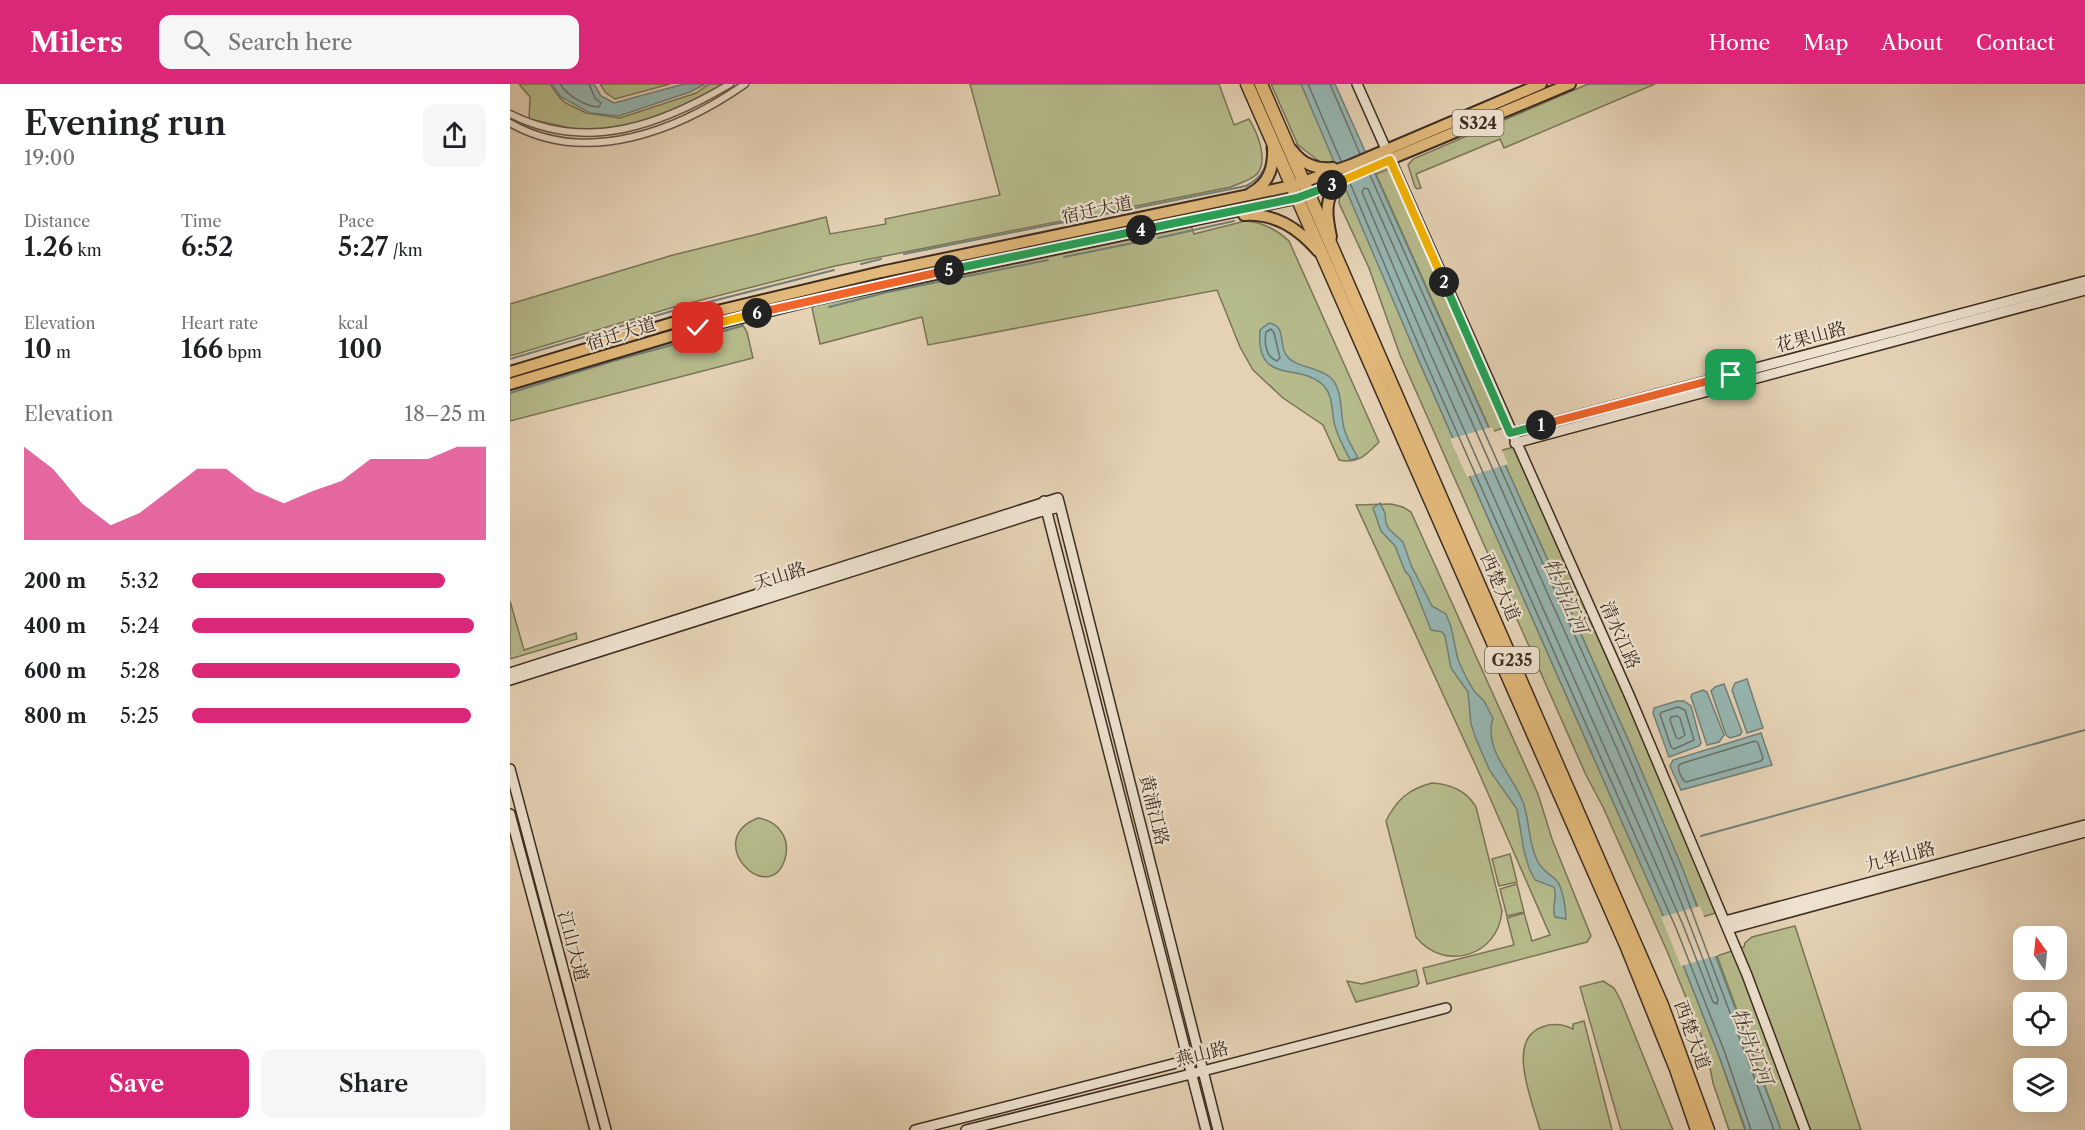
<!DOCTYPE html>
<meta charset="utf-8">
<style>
:root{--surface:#fff;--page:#f6f6f6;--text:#202124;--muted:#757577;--accent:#db2777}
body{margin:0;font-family:"Libre Caslon Text","Noto Serif SC",serif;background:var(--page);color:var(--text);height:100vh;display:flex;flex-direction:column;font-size:22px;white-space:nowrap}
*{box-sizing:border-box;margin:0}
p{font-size:20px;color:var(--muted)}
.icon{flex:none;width:33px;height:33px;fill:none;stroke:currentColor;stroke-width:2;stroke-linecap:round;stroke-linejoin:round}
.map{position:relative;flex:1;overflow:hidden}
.sheet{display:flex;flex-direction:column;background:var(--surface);width:510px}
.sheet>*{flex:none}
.needle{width:39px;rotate:345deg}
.controls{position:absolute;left:1503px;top:842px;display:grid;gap:12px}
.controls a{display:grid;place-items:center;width:54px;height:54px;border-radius:12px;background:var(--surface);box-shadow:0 6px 24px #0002;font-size:30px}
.pin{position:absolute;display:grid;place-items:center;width:51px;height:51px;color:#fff;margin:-26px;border-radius:12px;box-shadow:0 3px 9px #0006}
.km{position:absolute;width:30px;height:30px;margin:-15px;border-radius:50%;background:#222;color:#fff;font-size:16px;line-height:30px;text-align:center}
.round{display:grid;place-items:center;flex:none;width:63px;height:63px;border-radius:12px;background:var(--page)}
.head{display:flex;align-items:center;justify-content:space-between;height:102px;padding:0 24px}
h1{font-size:33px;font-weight:600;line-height:45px}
.stats{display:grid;grid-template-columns:repeat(3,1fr);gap:9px;height:102px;padding:6px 24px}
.stats div{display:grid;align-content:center}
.stats b{font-size:26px;font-weight:600}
.stats small{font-size:16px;font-weight:400}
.stats p{font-size:16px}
.chart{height:168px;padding:12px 24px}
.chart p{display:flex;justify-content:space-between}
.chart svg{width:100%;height:108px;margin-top:6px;fill:var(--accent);opacity:.7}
.action{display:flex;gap:12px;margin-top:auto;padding:12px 24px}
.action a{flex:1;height:69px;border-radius:12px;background:var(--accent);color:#fff;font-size:24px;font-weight:600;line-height:69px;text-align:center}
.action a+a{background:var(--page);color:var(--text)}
ul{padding:0 24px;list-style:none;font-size:20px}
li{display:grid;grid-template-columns:96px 72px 1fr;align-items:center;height:45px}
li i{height:15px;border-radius:8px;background:var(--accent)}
header{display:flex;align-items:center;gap:36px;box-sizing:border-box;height:84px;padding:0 30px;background:var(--accent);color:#fff}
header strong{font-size:28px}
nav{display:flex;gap:33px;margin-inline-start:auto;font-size:21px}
.search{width:420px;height:54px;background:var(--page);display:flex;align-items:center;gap:15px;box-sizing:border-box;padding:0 21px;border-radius:12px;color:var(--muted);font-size:22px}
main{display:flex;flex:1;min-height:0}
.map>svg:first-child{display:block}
.green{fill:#b6bb8c;stroke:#7a7456;stroke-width:1.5}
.water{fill:#96b6b2;stroke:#727f78;stroke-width:1.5}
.pier{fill:#e5d2b5}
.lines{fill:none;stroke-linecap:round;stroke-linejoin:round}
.shore{stroke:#6a716a;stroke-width:1.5}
.stream{stroke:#727f78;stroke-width:2}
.street-casing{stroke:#675646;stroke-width:9}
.secondary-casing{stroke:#3d2c21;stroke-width:12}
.primary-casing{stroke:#3d2c21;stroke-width:14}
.highway-casing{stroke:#3d2c21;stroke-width:15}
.street{stroke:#eee2cf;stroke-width:6}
.secondary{stroke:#eee2cf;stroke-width:9}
.primary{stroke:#e2b97a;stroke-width:10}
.highway{stroke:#e2b97a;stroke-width:12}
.split-1-casing{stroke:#fff;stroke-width:12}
.split-2-casing{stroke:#fff;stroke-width:12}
.split-3-casing{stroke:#fff;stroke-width:12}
.split-4-casing{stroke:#fff;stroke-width:12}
.split-5-casing{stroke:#fff;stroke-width:12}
.split-6-casing{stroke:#fff;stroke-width:12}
.split-7-casing{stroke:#fff;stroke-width:12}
.split-1{stroke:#f0652b;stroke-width:8}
.split-2{stroke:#22a559;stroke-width:8}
.split-3{stroke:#f5b400;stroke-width:8}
.split-4{stroke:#22a559;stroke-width:8}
.split-5{stroke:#22a559;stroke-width:8}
.split-6{stroke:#f0652b;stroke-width:8}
.split-7{stroke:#f5b400;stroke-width:8}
.labels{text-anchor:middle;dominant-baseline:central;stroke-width:4.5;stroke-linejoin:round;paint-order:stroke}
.shield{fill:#eee2cf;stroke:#726355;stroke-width:1.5}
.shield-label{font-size:16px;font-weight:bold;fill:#3d2c21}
.street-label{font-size:18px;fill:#3d2c21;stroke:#eee2cf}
.water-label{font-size:20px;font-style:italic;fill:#4f483e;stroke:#eee2cf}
</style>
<header>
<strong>Milers</strong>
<div class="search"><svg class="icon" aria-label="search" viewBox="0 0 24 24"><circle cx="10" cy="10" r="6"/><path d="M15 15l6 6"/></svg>Search here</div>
<nav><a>Home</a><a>Map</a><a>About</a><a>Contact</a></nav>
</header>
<main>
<section class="sheet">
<div class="head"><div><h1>Evening run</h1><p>19:00</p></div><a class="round"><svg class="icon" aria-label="share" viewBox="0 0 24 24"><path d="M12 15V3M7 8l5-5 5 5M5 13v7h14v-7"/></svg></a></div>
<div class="stats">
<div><p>Distance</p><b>1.26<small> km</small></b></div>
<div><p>Time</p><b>6:52</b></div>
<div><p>Pace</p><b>5:27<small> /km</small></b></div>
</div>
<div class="stats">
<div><p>Elevation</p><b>10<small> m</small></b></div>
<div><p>Heart rate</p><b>166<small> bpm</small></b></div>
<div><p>kcal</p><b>100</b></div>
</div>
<div class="chart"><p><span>Elevation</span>18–25 m</p>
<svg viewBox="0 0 160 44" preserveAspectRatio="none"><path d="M0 44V6L10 15L20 29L30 38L40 33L50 24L60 15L70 15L80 24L90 29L100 24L110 20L120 11L130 11L140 11L150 6L160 6V44z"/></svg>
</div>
<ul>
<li><b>200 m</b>5:32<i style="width:86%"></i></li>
<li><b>400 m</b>5:24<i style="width:96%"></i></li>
<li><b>600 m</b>5:28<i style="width:91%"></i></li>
<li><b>800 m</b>5:25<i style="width:95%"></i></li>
</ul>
<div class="action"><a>Save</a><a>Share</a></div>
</section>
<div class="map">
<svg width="1575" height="1046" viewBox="0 0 1575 1046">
<rect width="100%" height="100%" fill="#e5d2b5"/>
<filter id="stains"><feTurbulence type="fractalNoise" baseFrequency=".00333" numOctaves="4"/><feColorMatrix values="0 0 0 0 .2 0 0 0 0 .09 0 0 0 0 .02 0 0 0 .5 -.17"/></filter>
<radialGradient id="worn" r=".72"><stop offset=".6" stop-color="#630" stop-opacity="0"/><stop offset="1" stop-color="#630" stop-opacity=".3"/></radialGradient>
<!-- green -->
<g class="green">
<path d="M 9,0 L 40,0 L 50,14 L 56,19 L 76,29 L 110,34 L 186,9 L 199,0 L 216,0 L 162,27 L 114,43 L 74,47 L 19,35 L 20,13 Z"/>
<path d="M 90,0 L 160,0 L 105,15 L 96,9 Z"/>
<path d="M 460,0 L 709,0 L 724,41 L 739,35 C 747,48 759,76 747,90 C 740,97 729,99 721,103 L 325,182 L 164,223 L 0,272 L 0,220 L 163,171 L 316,133 L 320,150 L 376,140 L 375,135 L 490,111 Z"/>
<path d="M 761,0 L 791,0 L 825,76 L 814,81 L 788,61 Z"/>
<path d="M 1078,0 L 1145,0 L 994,64 L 990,55 L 906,90 L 911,104 L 907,105 L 905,103 L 898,81 L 903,75 Z"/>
<path d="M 879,85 L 882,85 L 996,343 L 981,348 L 866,90 Z"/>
<path d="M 836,103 L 909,277 L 1160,847 L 1209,972 L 1235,1046 L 1219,1046 L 1203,999 L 1197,968 L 1186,938 L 1157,867 L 1093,723 L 1076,691 L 890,271 L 859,184 L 829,119 L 830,109 Z"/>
<path d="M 735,137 C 753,138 766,145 779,157 L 869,358 C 856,371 849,380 829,376 L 813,341 L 773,314 L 743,286 L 730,263 L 707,206 L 418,261 L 412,233 L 310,260 L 302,224 L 306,221 L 681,141 L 684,150 Z"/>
<path d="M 231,238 L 237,248 L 243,274 L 0,337 L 0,305 L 124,267 Z"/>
<path d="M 1004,363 L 1106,588 L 1209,828 L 1192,833 L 1120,660 L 989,367 Z"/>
<path d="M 881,420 L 893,423 L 901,428 L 1028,710 L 1042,755 L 1081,852 L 1077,858 L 917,900 L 913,884 L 1004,861 L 997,834 L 1014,829 L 1022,857 L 1040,851 L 966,682 L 846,421 Z"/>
<path d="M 0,517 L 14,566 L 66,549 L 67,555 L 0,575 Z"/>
<path d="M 922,699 C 941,700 956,706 966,723 L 992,827 C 988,873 934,888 906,853 L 876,737 C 887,715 899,705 922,699 Z"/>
<path d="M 248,734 C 268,737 281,754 275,775 C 259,825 191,756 248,734 Z"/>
<path d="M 1000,770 L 1007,798 L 989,802 L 982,775 Z"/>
<path d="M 1007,800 L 1014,828 L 997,832 L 990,805 Z"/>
<path d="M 1285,842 L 1351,1046 L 1271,1046 L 1207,872 L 1234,863 L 1235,859 L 1242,853 Z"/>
<path d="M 906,886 L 909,899 L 907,902 L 846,918 L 837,897 L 852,900 Z"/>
<path d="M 1093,897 L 1104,904 L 1111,917 L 1163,1046 L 1111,1046 L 1070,903 Z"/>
<path d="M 1074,937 L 1102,1046 L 1030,1046 C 1023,1019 995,956 1032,943 C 1043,939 1053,940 1063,945 L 1063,940 Z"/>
</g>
<!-- water -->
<g class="water">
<path d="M 42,0 L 84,0 L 91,12 L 104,19 L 174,0 L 195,0 L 180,8 L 109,32 L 80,29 L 51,13 Z"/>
<path d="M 791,0 L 825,0 L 1120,660 L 1172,783 L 1271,1046 L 1236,1046 L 1209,972 L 1160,847 L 909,277 Z"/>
<path d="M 759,239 C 777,241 768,262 777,272 C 786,284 811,283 822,295 C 833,308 830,329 834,344 C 836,354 843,364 848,374 L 840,376 C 835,365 828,354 825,342 C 821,329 824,313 814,302 C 790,277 745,303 750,246 Z"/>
<path d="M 870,419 L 875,429 L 876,439 L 879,445 L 893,458 L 901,481 L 922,522 L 936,530 L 941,543 L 948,576 L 956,593 L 964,607 L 974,617 L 983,634 C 973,666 1003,691 1013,718 C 1020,737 1018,758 1027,776 C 1031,786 1039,789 1046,796 C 1053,803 1056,826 1056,835 L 1045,833 C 1041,824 1048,814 1044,803 L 1025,796 L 1019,784 L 1014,767 L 1007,725 L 980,687 L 966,655 L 961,640 L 958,608 L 941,584 L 935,552 L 932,548 L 921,546 L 900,493 L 895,487 L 885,462 L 871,447 L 863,424 Z"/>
<path d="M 1237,595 L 1253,644 L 1237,649 L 1222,606 L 1225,599 Z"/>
<path d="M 1214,600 L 1232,648 L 1230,651 L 1220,654 L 1216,651 L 1201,607 L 1205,603 Z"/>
<path d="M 1193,606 L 1197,608 L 1214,651 L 1209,658 L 1197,661 L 1181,613 L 1182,610 Z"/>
<path d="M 1167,617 L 1174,617 L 1181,622 L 1191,659 L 1189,662 L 1159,673 L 1143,629 L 1144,624 Z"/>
<path d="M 1251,649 L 1262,681 L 1171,706 L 1160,682 L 1163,676 Z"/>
</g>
<!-- pier -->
<g class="pier">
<path d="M 982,343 L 998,380 L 957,393 L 940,355 Z"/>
<path d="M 1190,822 L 1209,871 L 1171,882 L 1151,833 Z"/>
</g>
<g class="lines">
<!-- shore -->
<g class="shore">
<path d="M 50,0 C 57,11 76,23 89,23 L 91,19 L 85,14 L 79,0"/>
<path d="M 798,0 L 831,77"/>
<path d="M 820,0 L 850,70"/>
<path d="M 860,91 L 1114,662 L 1166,785 L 1264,1046"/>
<path d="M 840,99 L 914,274 L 1166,844 L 1215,969 L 1241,1046"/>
<path d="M 854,104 L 858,105 C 919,242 980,378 1040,515 C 1100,647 1159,780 1208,916 L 1207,920 L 1203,918 L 1173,841 L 921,271 L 852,108 Z"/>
<path d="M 761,245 L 764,249 L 770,274 L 767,277 C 756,273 754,260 756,248 Z"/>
<path d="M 1168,623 L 1175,626 L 1184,656 L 1164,665 L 1161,663 L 1150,630 L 1152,628 Z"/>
<path d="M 1167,632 L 1170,634 L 1175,651 L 1169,655 L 1166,653 L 1160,636 L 1161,633 Z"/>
<path d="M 1245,657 L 1248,659 L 1253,674 L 1251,677 L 1176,698 C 1172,696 1167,686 1169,681 L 1173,679 Z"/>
</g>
<!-- stream -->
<g class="stream">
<path d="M 648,154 L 724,137"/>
<path d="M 394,170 L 736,102 C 752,94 760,80 756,63"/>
<path d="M 554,173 L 628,158"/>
<path d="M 351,180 L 371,175"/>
<path d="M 319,223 L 378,208 L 538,176"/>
<path d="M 175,224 L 324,186"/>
<path d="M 0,275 L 162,227"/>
<path d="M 0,309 L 103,277 L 232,242"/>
<path d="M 1191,752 L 1575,646"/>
</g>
<defs>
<g id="street">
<path d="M 0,30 C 77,69 151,41 220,0"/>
<path d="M 0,39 C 77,83 169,46 235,0"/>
</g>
<g id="secondary">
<path d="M 847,0 L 1120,613 L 1237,891 L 1295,1046"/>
<path d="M 1001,349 L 1575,197"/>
<path d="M 1005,359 L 1575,206"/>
<path d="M 534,417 L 696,1046"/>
<path d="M 0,589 L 548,414 L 708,1046"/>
<path d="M 0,596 L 529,428 L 550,423"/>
<path d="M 0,685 L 96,1046"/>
<path d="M 0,730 L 85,1046"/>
<path d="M 1215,837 L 1575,741"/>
<path d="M 1218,845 L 1575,748"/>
<path d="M 405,1046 L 682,975"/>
<path d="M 456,1046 L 693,987 L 936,924"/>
</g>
<g id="primary">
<path d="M 782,66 C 791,79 806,86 823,84"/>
<path d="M 741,109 C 760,99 764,82 763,61"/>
<path d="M 734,131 C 765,129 788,144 808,167"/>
<path d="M 821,153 C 817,134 813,113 829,100"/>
<path d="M 0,288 L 182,233 L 371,188 L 782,102 L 841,81 L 1031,0"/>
<path d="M 0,300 L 188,244 L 302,216 L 787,114 L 1060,0"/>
</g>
<g id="highway">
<path d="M 737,0 L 1116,861 L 1166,985 L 1187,1046"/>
<path d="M 751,0 L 1152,921 L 1198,1046"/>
</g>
</defs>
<!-- street casing -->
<use href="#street" class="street-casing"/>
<!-- secondary casing -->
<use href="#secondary" class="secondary-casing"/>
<!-- primary casing -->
<use href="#primary" class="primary-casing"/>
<!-- highway casing -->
<use href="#highway" class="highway-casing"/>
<!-- street -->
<use href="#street" class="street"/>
<!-- secondary -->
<use href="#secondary" class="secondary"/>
<!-- primary -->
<use href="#primary" class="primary"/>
<!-- highway -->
<use href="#highway" class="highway"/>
</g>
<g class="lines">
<defs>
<path id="split-1" d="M 1031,341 L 1221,291"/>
<path id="split-2" d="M 934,198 L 1000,349 L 1031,341"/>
<path id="split-3" d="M 822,101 L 880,76 L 934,198"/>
<path id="split-4" d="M 631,146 L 787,114 L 822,101"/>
<path id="split-5" d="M 439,186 L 631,146"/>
<path id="split-6" d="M 247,229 L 439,186"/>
<path id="split-7" d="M 188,244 L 247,229"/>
</defs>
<!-- split-1 casing -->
<use href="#split-1" class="split-1-casing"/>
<!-- split-2 casing -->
<use href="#split-2" class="split-2-casing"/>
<!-- split-3 casing -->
<use href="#split-3" class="split-3-casing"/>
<!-- split-4 casing -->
<use href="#split-4" class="split-4-casing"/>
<!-- split-5 casing -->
<use href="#split-5" class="split-5-casing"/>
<!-- split-6 casing -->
<use href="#split-6" class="split-6-casing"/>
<!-- split-7 casing -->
<use href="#split-7" class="split-7-casing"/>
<!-- split-1 -->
<use href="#split-1" class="split-1"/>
<!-- split-2 -->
<use href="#split-2" class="split-2"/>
<!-- split-3 -->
<use href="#split-3" class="split-3"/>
<!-- split-4 -->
<use href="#split-4" class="split-4"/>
<!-- split-5 -->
<use href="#split-5" class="split-5"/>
<!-- split-6 -->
<use href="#split-6" class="split-6"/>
<!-- split-7 -->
<use href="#split-7" class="split-7"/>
</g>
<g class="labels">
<!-- shield labels -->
<g class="shield">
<rect x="942.5" y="26" width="51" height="26" rx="4.5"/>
<rect x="975" y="563" width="54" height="26" rx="4.5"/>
</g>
<g class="shield-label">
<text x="968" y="39">S324</text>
<text x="1002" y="576">G235</text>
</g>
<!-- street labels -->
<g class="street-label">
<text transform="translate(587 126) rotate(-12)">宿迁大道</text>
<text transform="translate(111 250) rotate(-17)">宿迁大道</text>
<text transform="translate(1301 253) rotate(-15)">花果山路</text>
<text transform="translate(270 492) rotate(-17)">天山路</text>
<text transform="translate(990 503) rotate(66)">西楚大道</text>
<text transform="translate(1110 551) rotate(66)">清水江路</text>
<text transform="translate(644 726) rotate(76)">黄浦江路</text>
<text transform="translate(1390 773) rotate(-15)">九华山路</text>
<text transform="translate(63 862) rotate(75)">江山大道</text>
<text transform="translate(1182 951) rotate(70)">西楚大道</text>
<text transform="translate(692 970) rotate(-14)">燕山路</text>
</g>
<!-- water labels -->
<g class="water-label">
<text transform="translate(1056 512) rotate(66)">牡丹江河</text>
<text transform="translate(1242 962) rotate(69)">牡丹江河</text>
</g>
</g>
<rect width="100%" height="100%" filter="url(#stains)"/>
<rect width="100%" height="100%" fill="url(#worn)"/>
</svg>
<div class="controls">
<a><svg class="needle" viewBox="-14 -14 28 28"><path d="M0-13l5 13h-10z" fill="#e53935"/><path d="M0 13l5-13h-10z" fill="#757577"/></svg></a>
<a><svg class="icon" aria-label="locate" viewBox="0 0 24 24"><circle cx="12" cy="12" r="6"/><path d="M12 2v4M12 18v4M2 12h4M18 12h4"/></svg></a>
<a><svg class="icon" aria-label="layers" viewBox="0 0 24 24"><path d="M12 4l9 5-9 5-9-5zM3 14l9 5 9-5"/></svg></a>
</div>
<div class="pin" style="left:1221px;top:291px;background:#1e9e55"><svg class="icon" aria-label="arrive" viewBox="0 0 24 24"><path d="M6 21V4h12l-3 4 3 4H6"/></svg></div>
<div class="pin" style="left:188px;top:244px;background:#d93025"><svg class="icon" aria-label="check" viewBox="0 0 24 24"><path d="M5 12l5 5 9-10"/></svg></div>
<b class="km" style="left:1031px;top:341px">1</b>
<b class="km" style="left:934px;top:198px">2</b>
<b class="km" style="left:822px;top:101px">3</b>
<b class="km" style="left:631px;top:146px">4</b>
<b class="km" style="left:439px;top:186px">5</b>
<b class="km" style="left:247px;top:229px">6</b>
</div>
</main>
